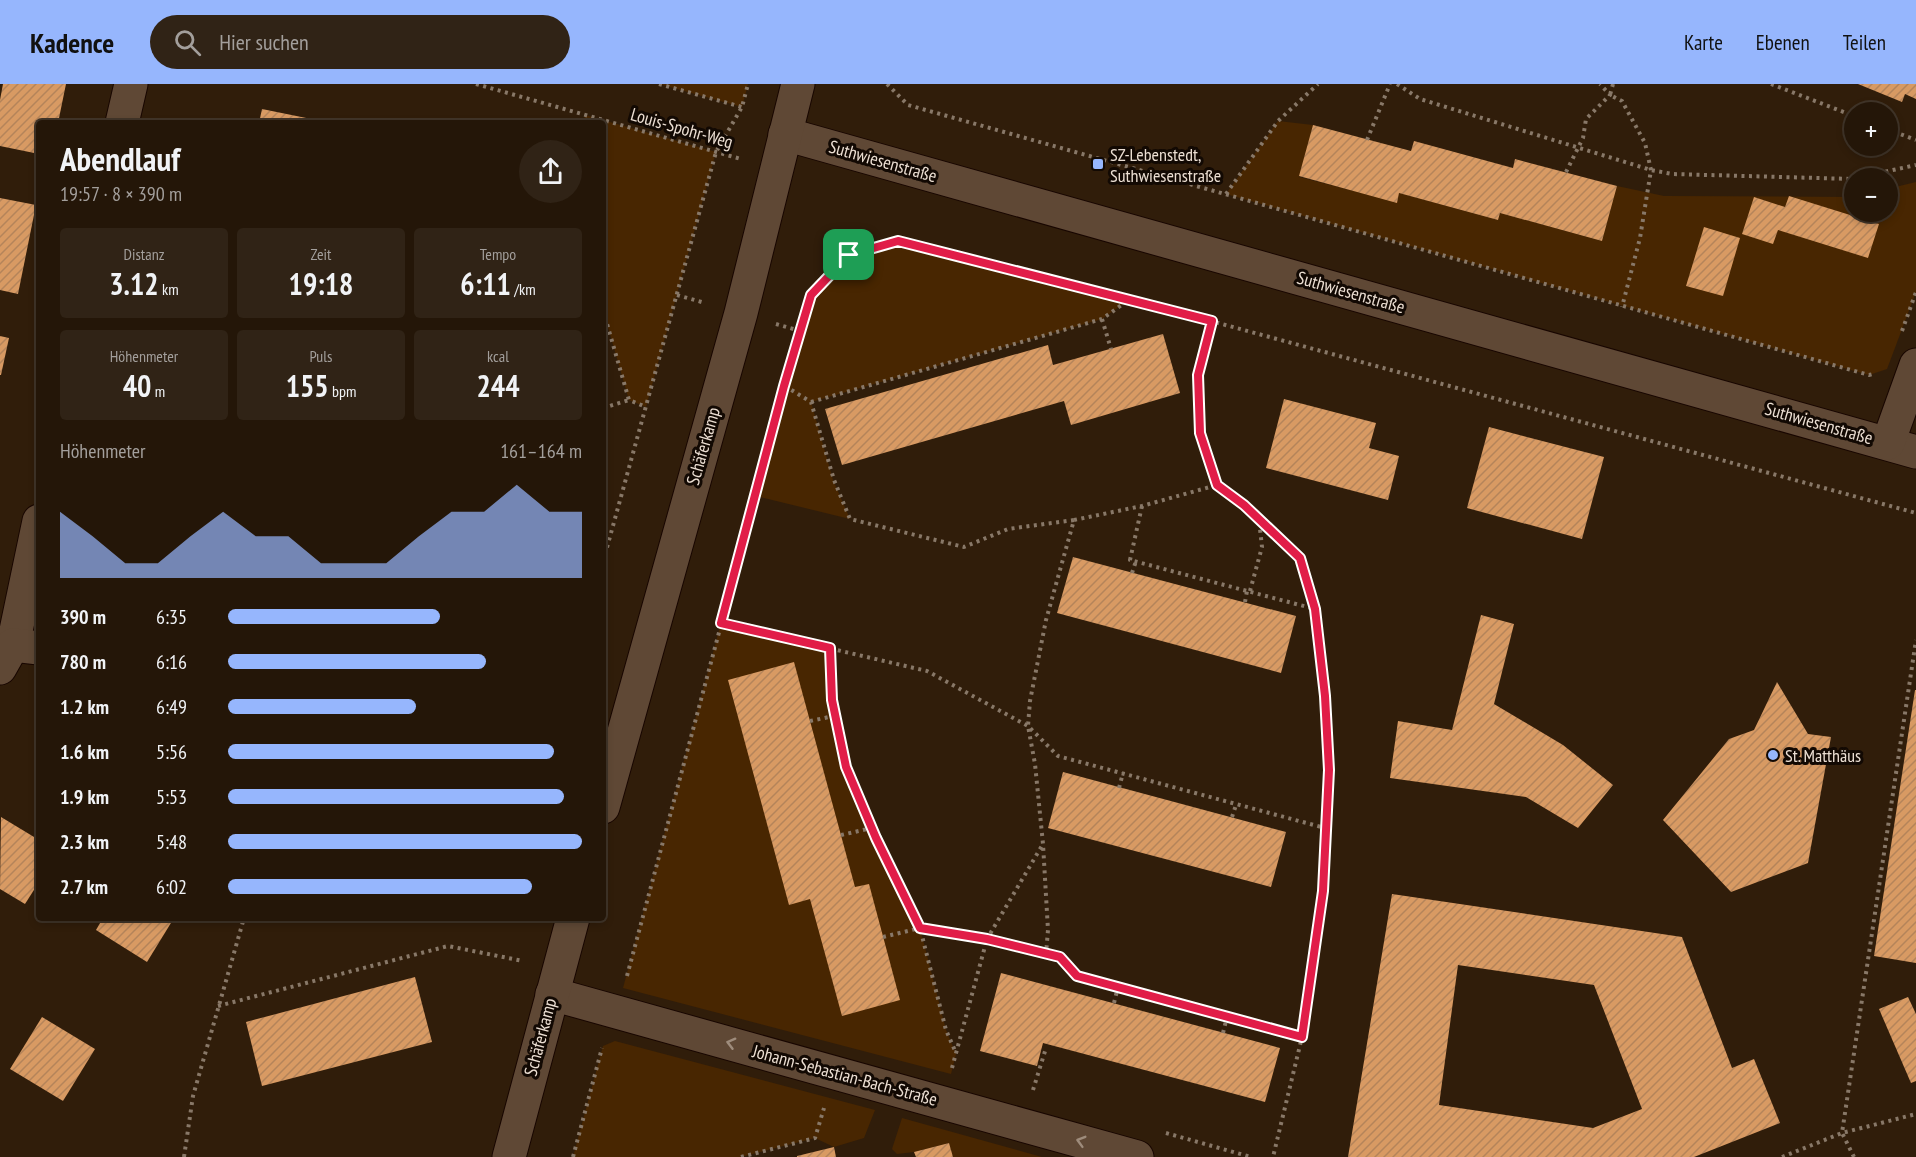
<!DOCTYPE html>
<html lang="de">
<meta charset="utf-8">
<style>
:root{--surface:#241608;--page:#302316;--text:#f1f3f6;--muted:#a39f9c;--line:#413529;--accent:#96b6fd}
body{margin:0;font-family:"PT Sans Narrow",sans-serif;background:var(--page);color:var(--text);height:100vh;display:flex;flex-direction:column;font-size:22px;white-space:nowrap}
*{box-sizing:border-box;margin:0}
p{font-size:20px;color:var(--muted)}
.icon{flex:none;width:33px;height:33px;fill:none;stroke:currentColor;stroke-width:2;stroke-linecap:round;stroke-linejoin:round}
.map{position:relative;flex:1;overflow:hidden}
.drawer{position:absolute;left:36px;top:36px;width:570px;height:801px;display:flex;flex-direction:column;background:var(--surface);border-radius:6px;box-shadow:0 3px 9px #0003,0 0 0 2px var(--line)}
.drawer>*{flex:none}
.fabs{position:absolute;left:1844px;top:18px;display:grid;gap:12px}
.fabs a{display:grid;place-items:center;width:54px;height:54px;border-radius:50%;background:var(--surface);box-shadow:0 3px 9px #0003,0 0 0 2px var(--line);font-size:30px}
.pin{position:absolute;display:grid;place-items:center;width:51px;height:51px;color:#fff;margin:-26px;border-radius:12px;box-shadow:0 3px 9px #0006}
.round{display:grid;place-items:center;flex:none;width:63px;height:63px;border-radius:32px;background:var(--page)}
.headline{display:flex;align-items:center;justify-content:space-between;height:102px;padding:0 24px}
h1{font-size:33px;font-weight:600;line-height:45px}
.stats{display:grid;grid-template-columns:repeat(3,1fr);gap:9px;height:102px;padding:6px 24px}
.stats div{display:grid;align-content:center;border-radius:6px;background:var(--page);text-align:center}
.stats b{font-size:30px;font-weight:600}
.stats small{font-size:16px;font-weight:400}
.stats p{font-size:16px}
.chart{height:168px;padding:12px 24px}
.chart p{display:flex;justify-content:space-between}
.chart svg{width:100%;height:108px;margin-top:6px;fill:var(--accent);opacity:.7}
ul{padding:0 24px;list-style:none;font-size:20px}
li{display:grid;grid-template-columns:96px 72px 1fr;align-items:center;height:45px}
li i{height:15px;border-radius:8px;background:var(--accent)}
header{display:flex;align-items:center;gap:36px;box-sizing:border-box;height:84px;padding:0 30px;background:var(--accent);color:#111}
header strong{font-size:28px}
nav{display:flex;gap:33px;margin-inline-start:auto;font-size:21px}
.search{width:420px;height:54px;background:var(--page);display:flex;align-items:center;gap:15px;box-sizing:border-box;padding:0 21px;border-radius:33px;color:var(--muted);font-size:22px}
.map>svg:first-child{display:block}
.green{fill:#482601}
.building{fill:url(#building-hatch);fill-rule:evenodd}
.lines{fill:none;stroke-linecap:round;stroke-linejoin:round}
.minor-casing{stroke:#180600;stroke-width:35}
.path{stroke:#887868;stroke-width:4;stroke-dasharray:3 4.5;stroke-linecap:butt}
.minor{stroke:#5f4835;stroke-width:33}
.oneway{stroke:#9e8c7c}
.route-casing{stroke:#fff;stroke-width:12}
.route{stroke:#e11d48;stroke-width:8}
.poi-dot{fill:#96b6fd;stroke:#120903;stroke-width:2}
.labels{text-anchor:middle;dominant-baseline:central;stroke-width:6;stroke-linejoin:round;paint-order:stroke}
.street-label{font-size:18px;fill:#ecdfd3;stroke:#120903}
.poi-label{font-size:18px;fill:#ecdfd3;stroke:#120903;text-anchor:start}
</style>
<header>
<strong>Kadence</strong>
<div class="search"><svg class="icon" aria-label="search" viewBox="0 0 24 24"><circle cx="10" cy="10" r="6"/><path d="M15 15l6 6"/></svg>Hier suchen</div>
<nav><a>Karte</a><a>Ebenen</a><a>Teilen</a></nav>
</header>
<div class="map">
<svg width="1916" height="1073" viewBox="0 0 1916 1073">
<defs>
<pattern id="building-hatch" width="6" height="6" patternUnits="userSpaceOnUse" patternTransform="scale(1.5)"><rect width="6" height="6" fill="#d89a63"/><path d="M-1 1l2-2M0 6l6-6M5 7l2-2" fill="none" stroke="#b4845a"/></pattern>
</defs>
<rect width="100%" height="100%" fill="#301d0a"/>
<!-- green -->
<g class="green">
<path d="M 659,0 L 748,0 L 742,23 Z"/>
<path d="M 585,31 L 716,68 L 646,323 L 629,316 L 603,226 L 603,39 L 583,39 Z"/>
<path d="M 1278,37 L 1313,41 L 1299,93 L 1397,118 L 1399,109 L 1498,136 L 1500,129 L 1602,157 L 1617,102 L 1664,112 L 1854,113 L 1854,128 L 1887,128 L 1887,105 L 1916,98 L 1916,208 L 1887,285 L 1869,291 L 1226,110 Z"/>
<path d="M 898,157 L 1130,215 L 1102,235 L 811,318 L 833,396 L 850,435 L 756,412 L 811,211 L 849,171 Z"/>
<path d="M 721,539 L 830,564 L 832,616 L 846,683 L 876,754 L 920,844 L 946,946 L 956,970 L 951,990 L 623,904 Z"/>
<path d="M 615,957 L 875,1026 L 864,1054 L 834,1063 L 815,1054 L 741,1073 L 573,1073 L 603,962 Z"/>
<path d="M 902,1034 L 1042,1073 L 953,1073 L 949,1059 L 914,1068 L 897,1070 L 892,1065 Z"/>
</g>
<!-- building -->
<g class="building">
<path d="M 3,0 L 66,0 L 58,39 L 39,39 L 39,70 L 0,62 L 0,16 Z"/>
<path d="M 1858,0 L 1916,0 L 1916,15 L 1905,10 L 1902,18 Z"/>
<path d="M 262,25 L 321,37 L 321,39 L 259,39 Z"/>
<path d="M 1313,41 L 1411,67 L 1414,57 L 1513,84 L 1515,75 L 1617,102 L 1602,157 L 1500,129 L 1498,136 L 1399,109 L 1397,119 L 1299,92 Z"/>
<path d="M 1789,112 L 1879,140 L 1868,174 L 1778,146 L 1773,160 L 1742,150 L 1754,113 L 1785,123 Z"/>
<path d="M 0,114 L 36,121 L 18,210 L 0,206 Z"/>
<path d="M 1704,143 L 1740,154 L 1723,212 L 1686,202 Z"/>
<path d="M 1163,250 L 1180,309 L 1071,341 L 1064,317 L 842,381 L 825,325 L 1048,261 L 1053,281 Z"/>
<path d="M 0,252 L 9,254 L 1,291 L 0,291 Z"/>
<path d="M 1284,315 L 1376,339 L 1369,364 L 1399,372 L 1388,416 L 1266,384 Z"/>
<path d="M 1489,343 L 1604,373 L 1582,455 L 1467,424 Z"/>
<path d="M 1073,473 L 1296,532 L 1281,589 L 1057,529 Z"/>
<path d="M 1481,531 L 1514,540 L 1494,620 L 1563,661 L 1613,701 L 1578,744 L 1526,713 L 1390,694 L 1398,637 L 1452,646 Z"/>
<path d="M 794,578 L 855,803 L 869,800 L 900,916 L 842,932 L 810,815 L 789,821 L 728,596 Z"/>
<path d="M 1777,598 L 1808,650 L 1831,653 L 1808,779 L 1731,808 L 1663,736 L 1729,655 L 1754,646 Z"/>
<path d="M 1915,606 L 1916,606 L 1916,879 L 1874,872 Z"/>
<path d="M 1063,688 L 1286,748 L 1271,803 L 1048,744 Z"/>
<path d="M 1,733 L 39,756 L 39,798 L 25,820 L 0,805 Z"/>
<path d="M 1392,810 L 1682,853 L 1732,984 L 1754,975 L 1780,1039 L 1694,1073 L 1348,1073 ZM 1458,881 L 1594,901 L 1642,1025 L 1593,1044 L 1439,1021 Z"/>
<path d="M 103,834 L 174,834 L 147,878 L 96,846 Z"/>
<path d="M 1001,889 L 1280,964 L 1265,1018 L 1043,959 L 1037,982 L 980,967 Z"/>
<path d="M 415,893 L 432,958 L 262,1002 L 246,938 Z"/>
<path d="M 1908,913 L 1916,930 L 1916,997 L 1911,999 L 1879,925 Z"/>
<path d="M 42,933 L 95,965 L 63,1017 L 10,985 Z"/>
<path d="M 949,1059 L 953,1073 L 916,1073 L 914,1068 Z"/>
<path d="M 834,1063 L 836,1073 L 797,1073 L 797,1072 Z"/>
</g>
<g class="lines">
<defs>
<g id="minor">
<path d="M 122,39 L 131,0"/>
<path d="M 785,50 L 1916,368"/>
<path d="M 1888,359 L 1916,281"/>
<path d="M 13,561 L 39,437"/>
<path d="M 0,584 L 13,561 L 39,564"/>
<path d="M 603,723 L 741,229 L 798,0"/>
<path d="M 552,910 L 1137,1073"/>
<path d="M 509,1073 L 573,834"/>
</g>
</defs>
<!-- minor casing -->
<use href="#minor" class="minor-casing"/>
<!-- path -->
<g class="path">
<path d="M 476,0 L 741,75"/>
<path d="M 659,0 L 742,23"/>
<path d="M 887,0 L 908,21 L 1869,291 L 1873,290"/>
<path d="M 1397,0 L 1420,15 L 1651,86 L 1672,90 L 1854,95"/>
<path d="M 1613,0 L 1610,11 L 1622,17 L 1645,59 L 1651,86 L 1640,154 L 1622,223"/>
<path d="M 1771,0 L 1854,32"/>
<path d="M 1887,45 L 1916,56"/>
<path d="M 1367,56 L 1390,0"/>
<path d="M 1566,88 L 1583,54 L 1586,35 L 1610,11 L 1600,0"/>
<path d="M 1856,94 L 1916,81"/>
<path d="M 1226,110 L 1278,37 L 1318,0"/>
<path d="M 677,211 L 705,219"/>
<path d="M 603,226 L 629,316 L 646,323"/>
<path d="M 1102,235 L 1111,265"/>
<path d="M 1212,237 L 1198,291 L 1200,349 L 1217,401 L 1244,421 L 1300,474 L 1315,524"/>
<path d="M 776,240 L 800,247"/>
<path d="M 1902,247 L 1916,208"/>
<path d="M 785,302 L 811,318 L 834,396 L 850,435 L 964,463 L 1008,445 L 1074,436 L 1046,536 L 1030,617 L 1028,642 L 1035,680 L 1043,760 L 1048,846 L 1046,870"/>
<path d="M 811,318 L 1102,235 L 1130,215"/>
<path d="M 603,324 L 629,316"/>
<path d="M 1142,422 L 1130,476 L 1315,525 L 1325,612 L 1329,686 L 1323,807 L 1302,953"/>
<path d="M 1074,436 L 1142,422 L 1217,401"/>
<path d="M 603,478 L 716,68 L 742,23 L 748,0"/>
<path d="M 1132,489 L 1136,477"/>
<path d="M 1250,507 L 1262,463 L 1259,436"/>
<path d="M 1245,518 L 1247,507"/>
<path d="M 721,539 L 927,587 L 1028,642 L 1058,672 L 1325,744"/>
<path d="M 830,565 L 832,616 L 846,683 L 876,754 L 920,844 L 946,946 L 956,969"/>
<path d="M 810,637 L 834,632"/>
<path d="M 1119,704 L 1123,689"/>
<path d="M 1232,733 L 1236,721"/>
<path d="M 841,751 L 872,744"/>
<path d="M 883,853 L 920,844 L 987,855 L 1043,760"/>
<path d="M 627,892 L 785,302 L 811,211 L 849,171 L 898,157 L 1130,215 L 1916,429"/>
<path d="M 1114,919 L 1118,903"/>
<path d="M 218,922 L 448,862 L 523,877"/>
<path d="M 1223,949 L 1227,933"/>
<path d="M 952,984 L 987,855 L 1060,873 L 1077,892 L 1302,953 L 1273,1073"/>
<path d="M 1033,1006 L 1046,964"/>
<path d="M 1166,1049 L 1251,1073"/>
<path d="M 184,1073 L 193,1012 L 244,834"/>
<path d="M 573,1073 L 602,964"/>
<path d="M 741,1073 L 815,1054 L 824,1024"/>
<path d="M 1782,1073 L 1842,1049 L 1916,1030"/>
<path d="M 1854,1073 L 1842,1049 L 1916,556"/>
</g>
<!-- minor -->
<use href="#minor" class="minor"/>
</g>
<!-- one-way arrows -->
<defs><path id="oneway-chevron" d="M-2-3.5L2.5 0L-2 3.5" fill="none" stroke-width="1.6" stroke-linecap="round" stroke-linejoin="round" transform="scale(1.5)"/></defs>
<g class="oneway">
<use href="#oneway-chevron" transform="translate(731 959) rotate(-165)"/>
<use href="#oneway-chevron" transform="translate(1081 1057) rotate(-164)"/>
</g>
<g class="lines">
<defs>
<path id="route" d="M 898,157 L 1212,237 L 1198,291 L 1200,349 L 1217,401 L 1244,421 L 1300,474 L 1315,525 L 1325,612 L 1329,686 L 1323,807 L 1302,953 L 1077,892 L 1060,873 L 987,855 L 920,844 L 876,754 L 846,683 L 832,616 L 830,564 L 721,539 L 784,302 L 811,211 L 849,171 Z"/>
</defs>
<!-- route casing -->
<use href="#route" class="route-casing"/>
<!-- route -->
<use href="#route" class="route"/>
</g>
<!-- markers -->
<g class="poi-dot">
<rect x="1092" y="74" width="12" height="12" rx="3"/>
<circle cx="1773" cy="671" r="6"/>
</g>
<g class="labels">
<!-- street labels -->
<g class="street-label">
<text transform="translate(682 44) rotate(16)">Louis-Spohr-Weg</text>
<text transform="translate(883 77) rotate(16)">Suthwiesenstraße</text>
<text transform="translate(1351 208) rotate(16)">Suthwiesenstraße</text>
<text transform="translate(1819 339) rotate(16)">Suthwiesenstraße</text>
<text transform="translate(703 362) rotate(-74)">Schäferkamp</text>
<text transform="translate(540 953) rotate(-75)">Schäferkamp</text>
<text transform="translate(845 991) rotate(15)">Johann-Sebastian-Bach-Straße</text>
</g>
<!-- poi labels -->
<g class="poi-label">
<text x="1110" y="70">SZ-Lebenstedt,<tspan x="1110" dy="21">Suthwiesenstraße</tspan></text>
<text x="1785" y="671">St. Matthäus</text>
</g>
</g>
</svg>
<div class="fabs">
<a>+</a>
<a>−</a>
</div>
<div class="pin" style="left:849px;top:171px;background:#1e9e55"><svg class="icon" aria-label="arrive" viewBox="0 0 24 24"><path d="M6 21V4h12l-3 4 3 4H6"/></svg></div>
<section class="drawer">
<div class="headline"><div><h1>Abendlauf</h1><p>19:57 · 8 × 390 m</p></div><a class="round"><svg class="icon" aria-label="share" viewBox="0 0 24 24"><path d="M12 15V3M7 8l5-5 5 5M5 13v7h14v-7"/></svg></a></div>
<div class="stats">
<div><p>Distanz</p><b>3.12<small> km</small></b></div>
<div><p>Zeit</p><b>19:18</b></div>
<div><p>Tempo</p><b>6:11<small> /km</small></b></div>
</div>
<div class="stats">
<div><p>Höhenmeter</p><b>40<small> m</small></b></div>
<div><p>Puls</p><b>155<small> bpm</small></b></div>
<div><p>kcal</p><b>244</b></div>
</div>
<div class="chart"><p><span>Höhenmeter</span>161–164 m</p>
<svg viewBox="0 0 160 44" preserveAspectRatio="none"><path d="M0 44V17L10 27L20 38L30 38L40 27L50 17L60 27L70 27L80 38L90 38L100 38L110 27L120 17L130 17L140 6L150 17L160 17V44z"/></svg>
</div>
<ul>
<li><b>390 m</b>6:35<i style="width:60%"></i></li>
<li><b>780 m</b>6:16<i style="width:73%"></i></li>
<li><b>1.2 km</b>6:49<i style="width:53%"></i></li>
<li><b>1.6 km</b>5:56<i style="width:92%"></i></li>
<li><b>1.9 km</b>5:53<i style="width:95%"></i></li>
<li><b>2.3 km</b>5:48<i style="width:100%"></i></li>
<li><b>2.7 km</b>6:02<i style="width:86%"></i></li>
</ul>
</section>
</div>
